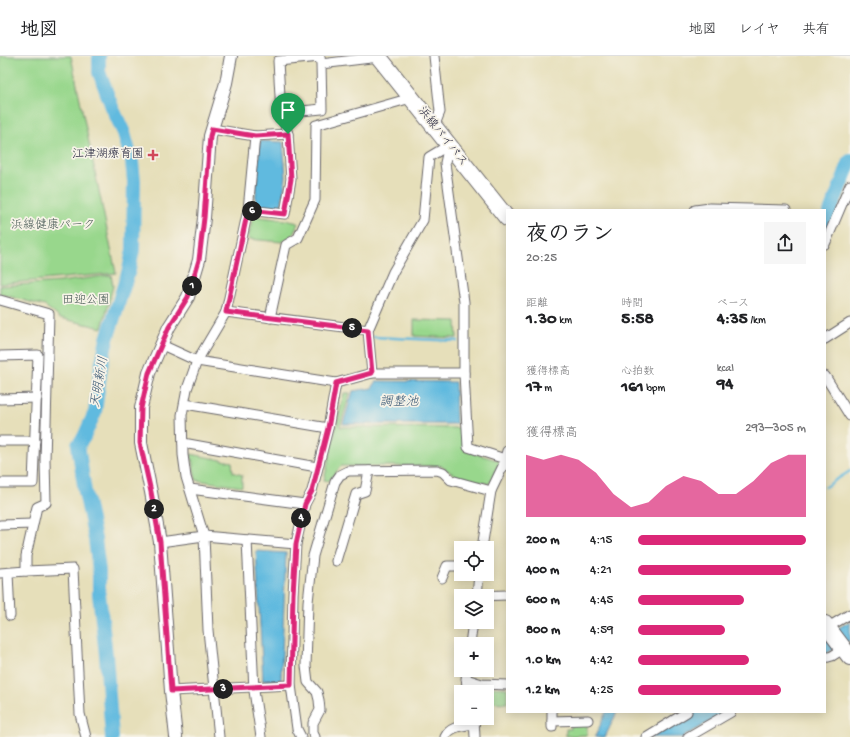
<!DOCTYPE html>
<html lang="ja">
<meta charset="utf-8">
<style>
:root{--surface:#fff;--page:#f6f6f6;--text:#202124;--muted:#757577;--line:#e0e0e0;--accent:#db2777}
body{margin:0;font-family:"Gochi Hand","Klee One",sans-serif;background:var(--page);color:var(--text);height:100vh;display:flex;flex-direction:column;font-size:15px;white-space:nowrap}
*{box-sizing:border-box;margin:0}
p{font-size:13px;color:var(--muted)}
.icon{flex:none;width:22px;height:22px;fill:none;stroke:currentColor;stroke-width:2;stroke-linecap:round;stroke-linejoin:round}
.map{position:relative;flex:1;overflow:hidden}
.side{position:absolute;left:506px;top:153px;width:320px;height:504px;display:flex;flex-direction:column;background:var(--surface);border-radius:0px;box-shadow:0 2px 10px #0003}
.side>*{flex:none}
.fabs{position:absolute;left:454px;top:485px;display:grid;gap:8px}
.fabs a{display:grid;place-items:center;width:40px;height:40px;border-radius:0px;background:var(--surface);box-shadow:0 2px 10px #0003;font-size:20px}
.pin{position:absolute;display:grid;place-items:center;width:34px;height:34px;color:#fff;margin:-41px -17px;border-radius:50% 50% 50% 0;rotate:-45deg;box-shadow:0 0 4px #0007}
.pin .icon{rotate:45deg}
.km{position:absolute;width:20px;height:20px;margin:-10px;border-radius:50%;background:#222;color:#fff;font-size:11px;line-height:20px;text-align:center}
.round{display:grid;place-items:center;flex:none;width:42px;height:42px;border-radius:0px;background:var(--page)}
.headline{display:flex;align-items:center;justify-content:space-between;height:68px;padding:0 20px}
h1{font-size:22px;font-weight:800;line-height:30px}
.metrics{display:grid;grid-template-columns:repeat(3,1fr);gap:6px;height:68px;padding:4px 20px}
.metrics div{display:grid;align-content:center}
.metrics b{font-size:17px;font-weight:800}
.metrics small{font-size:11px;font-weight:400}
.metrics p{font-size:11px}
.chart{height:112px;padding:8px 20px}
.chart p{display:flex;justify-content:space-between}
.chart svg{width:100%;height:72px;margin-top:4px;fill:var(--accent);opacity:.7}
ul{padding:0 20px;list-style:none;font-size:13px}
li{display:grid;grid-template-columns:64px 48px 1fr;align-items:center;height:30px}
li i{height:10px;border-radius:5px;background:var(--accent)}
header{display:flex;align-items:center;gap:24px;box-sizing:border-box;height:56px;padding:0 20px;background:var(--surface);border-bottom:1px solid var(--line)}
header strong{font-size:19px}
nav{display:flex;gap:22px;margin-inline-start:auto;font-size:14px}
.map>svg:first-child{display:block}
.green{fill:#98d78c;stroke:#5d7c64}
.water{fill:#61badf;stroke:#426e8d}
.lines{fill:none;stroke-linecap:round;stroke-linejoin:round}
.stream{stroke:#61badf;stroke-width:2.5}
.river{stroke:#61badf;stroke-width:14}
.street-casing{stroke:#676467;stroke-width:11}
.secondary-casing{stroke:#676467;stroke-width:14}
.highway-casing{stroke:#676467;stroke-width:18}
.street{stroke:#fff;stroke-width:9}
.secondary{stroke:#fff;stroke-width:12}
.highway{stroke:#fff;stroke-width:16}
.route-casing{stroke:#fff;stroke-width:8}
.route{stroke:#db2777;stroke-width:5}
.poi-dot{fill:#d1495b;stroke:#f7f3e8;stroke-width:1.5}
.labels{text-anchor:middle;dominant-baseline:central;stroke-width:3.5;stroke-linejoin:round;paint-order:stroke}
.street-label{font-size:12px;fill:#22223b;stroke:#f7f3e8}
.poi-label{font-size:12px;fill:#22223b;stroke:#f7f3e8;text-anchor:end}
.park-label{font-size:12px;fill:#455853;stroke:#f7f3e8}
.water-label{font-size:13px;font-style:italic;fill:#385774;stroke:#f7f3e8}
</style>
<header>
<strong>地図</strong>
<nav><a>地図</a><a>レイヤ</a><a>共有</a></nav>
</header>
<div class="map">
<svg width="850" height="681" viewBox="0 0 850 681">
<rect width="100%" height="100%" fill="#f7f3e8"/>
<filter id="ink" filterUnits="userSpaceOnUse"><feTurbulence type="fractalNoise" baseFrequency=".025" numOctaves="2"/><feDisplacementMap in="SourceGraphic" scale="8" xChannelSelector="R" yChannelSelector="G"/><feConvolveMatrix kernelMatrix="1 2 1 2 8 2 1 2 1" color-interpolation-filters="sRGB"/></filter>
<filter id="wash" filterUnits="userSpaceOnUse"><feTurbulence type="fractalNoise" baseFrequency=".012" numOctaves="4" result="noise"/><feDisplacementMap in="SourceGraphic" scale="16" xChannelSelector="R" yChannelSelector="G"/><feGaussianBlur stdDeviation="0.9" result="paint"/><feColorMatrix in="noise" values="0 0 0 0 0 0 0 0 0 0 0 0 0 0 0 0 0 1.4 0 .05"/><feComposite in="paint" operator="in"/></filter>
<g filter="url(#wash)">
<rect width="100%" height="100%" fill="#e6dfba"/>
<!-- green -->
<g class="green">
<path d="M 0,0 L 71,0 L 116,217 L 0,228 Z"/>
<path d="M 253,160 L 285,164 L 298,167 L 293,179 L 282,186 L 248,183 Z"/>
<path d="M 111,219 L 113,230 L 102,272 L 60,262 L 45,250 L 0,238 L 0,230 L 60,226 Z"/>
<path d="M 414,264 L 456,265 L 457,282 L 414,280 Z"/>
<path d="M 344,337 L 350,337 L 340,371 L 462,372 L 464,394 L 500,405 L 489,428 L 456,420 L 441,410 L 341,410 L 329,425 L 324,424 Z"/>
<path d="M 191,398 L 232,406 L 233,416 L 242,419 L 242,431 L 196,424 Z"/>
<path d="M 471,630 L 507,632 L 507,647 L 487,646 L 487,636 L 473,636 Z"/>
<path d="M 573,667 L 587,667 L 587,679 L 566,680 L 566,673 L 571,673 L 571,669 Z"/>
</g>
<!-- water -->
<g class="water">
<path d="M 260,85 L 283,86 L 286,121 L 281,152 L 255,149 Z"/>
<path d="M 377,325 L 455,326 L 456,368 L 343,368 L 353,335 L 372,332 Z"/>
<path d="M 256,495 L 286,497 L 281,624 L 263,625 Z"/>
<path d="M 850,565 L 850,584 L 825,598 L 825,580 Z"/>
<path d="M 606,656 L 617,656 L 605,681 L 595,681 Z"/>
<path d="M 694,656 L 726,656 L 683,681 L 651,681 Z"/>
</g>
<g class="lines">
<!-- stream -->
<g class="stream">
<path d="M 844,119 L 850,116"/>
<path d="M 374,281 L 458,285"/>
<path d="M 825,431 L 850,415"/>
</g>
<!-- river -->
<g class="river">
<path d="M 99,0 L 99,16 L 112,51 L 124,77 L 132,106 L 134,125 L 133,194 L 129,214 L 107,283 L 101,311 L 95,356 L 84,381 L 78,389 L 85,436 L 95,483 L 99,515 L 99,538 L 106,599 L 112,681"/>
<path d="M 825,169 L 850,105"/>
</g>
</g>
</g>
<g filter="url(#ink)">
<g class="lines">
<defs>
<g id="street">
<path d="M 321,8 L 322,53 L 281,57 L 278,5 L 320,1 L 321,8 L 379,1"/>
<path d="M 434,71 L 440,56 L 434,0"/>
<path d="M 212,73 L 255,80 L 248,154 L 226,256"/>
<path d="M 255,80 L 288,78 L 281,57"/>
<path d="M 248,154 L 285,158 L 291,123 L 288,78"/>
<path d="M 695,154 L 710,152 L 786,154"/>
<path d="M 825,188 L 850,129"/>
<path d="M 0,244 L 49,258 L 45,404 L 46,447 L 37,451 L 36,455 L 26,500 L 26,515 L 0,517"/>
<path d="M 270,262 L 286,189 L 298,182 L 315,144 L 316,69 L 411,42"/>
<path d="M 368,274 L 393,216 L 423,164 L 429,101 L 449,89 L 445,107 L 464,246 L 464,317 L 468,391 L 505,403"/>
<path d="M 825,283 L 850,267"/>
<path d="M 162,289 L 197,305 L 336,327 L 372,317"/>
<path d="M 0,300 L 38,299 L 33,427 L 0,427"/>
<path d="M 825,320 L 850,360"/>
<path d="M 0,343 L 37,342"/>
<path d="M 185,348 L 328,372"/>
<path d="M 0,385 L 35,385"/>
<path d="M 183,387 L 317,411"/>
<path d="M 190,433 L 305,448"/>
<path d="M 0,469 L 33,468"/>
<path d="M 247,484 L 254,635 L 261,681"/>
<path d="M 160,486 L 204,480 L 296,488"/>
<path d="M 482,492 L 491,435 L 503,410 L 507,395"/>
<path d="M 336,505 L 356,438 L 365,435 L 369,415"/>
<path d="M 26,515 L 73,513 L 80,658 L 86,681"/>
<path d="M 8,517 L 10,560"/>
<path d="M 442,522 L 447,510 L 461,510"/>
<path d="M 477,540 L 507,539"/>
<path d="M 477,540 L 479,518"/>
<path d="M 825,573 L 850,558"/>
<path d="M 470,588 L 473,566"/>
<path d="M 825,602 L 832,600 L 843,593"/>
<path d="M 466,614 L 467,636"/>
<path d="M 466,623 L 482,628 L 507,629"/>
<path d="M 171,635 L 291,629"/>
<path d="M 552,656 L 552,671"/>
<path d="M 474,663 L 475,681"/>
<path d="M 552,665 L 588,664"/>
<path d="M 219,681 L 208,574 L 204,480 L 186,421 L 183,399 L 182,359 L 187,333 L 197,305 L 226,256 L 368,274 L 372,317 L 464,317"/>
<path d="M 301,681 L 297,673 L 291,629 L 293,538 L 296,488 L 305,448 L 312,435 L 328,372 L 336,327"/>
<path d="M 315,681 L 313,677 L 313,667 L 320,654 L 319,644 L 317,636 L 308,626 L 306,610 L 308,546 L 313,500 L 335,426 L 340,419 L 348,415 L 437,414 L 443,416 L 451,424 L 491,435"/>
<path d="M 445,681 C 450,670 463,670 474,668"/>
<path d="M 646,681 L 687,656"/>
<path d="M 688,681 L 731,656"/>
</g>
<path id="secondary" d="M 176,681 L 171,635 L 160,486 L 151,436 L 141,387 L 141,352 L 149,317 L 169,271 L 188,241 L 199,204 L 204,162 L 210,80 L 226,27 L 231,0"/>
<g id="highway">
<path d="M 378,0 L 507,162"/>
<path d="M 825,568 L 850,601"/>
</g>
</defs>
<!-- street casing -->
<use href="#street" class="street-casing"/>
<!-- secondary casing -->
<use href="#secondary" class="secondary-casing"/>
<!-- highway casing -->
<use href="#highway" class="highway-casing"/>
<!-- street -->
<use href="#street" class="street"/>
<!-- secondary -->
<use href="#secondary" class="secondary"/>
<!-- highway -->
<use href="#highway" class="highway"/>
</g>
</g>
<g class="lines" filter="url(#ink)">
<defs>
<path id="route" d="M 212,73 L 255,80 L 288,78 L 291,123 L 285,158 L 248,154 L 226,256 L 368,274 L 372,317 L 336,327 L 328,372 L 312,435 L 305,448 L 296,488 L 293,538 L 291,629 L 171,635 L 160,486 L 151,436 L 140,387 L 141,352 L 149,317 L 169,271 L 188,241 L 199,204 L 204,162 L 210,80 Z"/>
</defs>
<!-- route casing -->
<use href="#route" class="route-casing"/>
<!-- route -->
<use href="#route" class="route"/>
</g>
<!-- markers -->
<path class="poi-dot" d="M151 93h4v4h4v4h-4v4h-4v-4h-4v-4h4z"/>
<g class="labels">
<!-- street labels -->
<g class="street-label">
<text transform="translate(442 81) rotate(52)">浜線バイパス</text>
</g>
<!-- poi labels -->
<g class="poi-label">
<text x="144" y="99">江津湖療育園</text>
</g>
<!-- park labels -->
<g class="park-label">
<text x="53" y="170">浜線健康パーク</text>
<text x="86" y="245">田迎公園</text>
</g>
<!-- water labels -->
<g class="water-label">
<text transform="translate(100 326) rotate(-80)">天明新川</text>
<text x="399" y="346">調整池</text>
</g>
</g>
</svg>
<div class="fabs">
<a><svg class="icon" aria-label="locate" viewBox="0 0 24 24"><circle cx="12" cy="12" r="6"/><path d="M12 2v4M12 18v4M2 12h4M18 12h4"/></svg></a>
<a><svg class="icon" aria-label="layers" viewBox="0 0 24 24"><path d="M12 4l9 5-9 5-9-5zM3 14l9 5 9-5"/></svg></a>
<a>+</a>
<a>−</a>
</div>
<div class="pin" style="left:288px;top:78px;background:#1e9e55"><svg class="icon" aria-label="arrive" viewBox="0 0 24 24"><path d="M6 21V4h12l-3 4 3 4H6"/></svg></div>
<b class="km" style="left:192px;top:230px">1</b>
<b class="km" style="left:154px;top:453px">2</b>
<b class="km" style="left:223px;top:633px">3</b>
<b class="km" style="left:301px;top:462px">4</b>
<b class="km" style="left:352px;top:272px">5</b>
<b class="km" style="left:252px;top:155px">6</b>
<section class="side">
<div class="headline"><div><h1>夜のラン</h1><p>20:25</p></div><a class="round"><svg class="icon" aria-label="share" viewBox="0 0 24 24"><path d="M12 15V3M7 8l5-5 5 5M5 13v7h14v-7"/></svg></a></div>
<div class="metrics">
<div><p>距離</p><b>1.30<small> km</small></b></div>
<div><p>時間</p><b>5:58</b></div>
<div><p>ペース</p><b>4:35<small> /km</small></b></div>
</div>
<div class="metrics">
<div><p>獲得標高</p><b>17<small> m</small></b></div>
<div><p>心拍数</p><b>161<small> bpm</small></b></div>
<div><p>kcal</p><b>94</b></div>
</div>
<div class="chart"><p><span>獲得標高</span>293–305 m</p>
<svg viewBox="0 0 160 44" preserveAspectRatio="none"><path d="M0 44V6L10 9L20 6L30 9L40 17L50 30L60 38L70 35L80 25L90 19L100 22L110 30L120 30L130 22L140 11L150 6L160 6V44z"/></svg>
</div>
<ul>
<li><b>200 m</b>4:15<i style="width:100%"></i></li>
<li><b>400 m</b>4:21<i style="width:91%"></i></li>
<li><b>600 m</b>4:45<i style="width:63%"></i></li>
<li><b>800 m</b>4:59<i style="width:52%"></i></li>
<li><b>1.0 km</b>4:42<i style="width:66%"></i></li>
<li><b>1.2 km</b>4:25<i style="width:85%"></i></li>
</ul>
</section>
</div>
